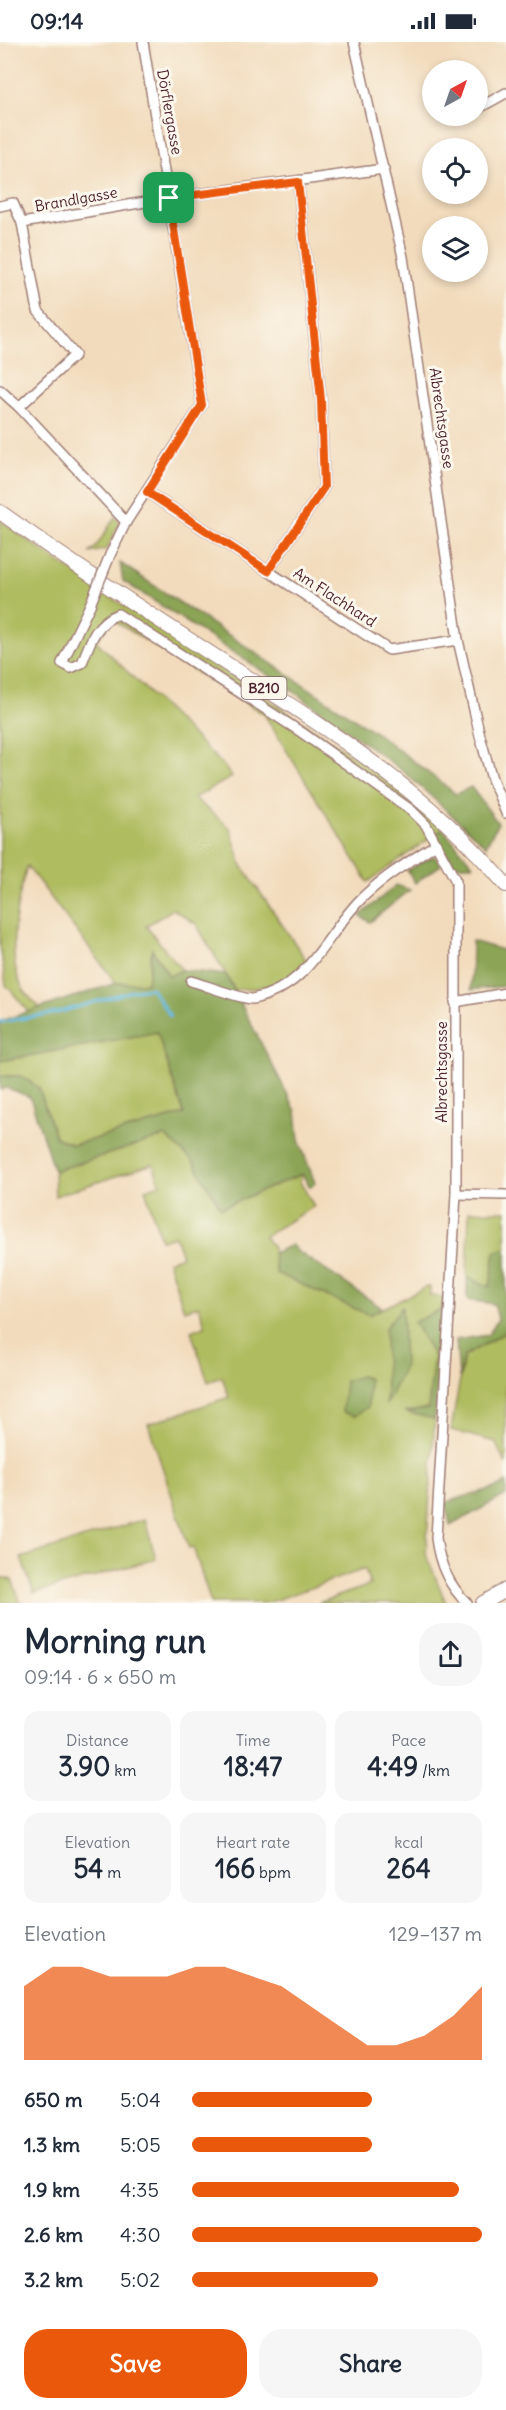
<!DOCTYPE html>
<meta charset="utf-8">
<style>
:root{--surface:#fff;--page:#f6f6f7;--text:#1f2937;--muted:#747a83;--accent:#ea580c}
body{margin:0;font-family:Delius,sans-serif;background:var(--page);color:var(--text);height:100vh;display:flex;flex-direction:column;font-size:22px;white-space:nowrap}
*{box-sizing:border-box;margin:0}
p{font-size:20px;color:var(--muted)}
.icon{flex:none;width:33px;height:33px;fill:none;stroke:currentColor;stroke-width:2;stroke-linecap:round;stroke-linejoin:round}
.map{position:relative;height:1561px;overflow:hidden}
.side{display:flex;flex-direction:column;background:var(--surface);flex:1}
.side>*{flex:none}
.needle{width:39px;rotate:40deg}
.tools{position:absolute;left:422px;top:18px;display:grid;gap:12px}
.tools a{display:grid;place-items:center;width:66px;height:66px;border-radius:50%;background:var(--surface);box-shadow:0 3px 9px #0003;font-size:30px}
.pin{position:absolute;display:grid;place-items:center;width:51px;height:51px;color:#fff;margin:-26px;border-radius:12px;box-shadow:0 3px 9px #0006}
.round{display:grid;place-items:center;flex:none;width:63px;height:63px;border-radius:24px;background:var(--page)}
.overview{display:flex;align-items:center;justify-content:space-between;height:102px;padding:0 24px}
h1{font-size:33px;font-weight:700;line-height:45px}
.figures{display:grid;grid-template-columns:repeat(3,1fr);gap:9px;height:102px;padding:6px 24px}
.figures div{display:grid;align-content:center;border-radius:15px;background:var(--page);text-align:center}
.figures b{font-size:26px;font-weight:700}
.figures small{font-size:16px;font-weight:400}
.figures p{font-size:16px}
.chart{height:168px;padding:12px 24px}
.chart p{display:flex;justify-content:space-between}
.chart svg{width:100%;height:108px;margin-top:6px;fill:var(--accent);opacity:.7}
.primary-button{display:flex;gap:12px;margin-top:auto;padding:12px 24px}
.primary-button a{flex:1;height:69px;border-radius:24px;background:var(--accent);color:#fff;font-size:24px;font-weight:700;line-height:69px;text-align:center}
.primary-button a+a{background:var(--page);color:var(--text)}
ul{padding:0 24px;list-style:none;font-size:20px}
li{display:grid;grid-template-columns:96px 72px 1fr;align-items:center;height:45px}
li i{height:15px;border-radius:8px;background:var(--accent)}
.status{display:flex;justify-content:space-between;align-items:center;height:42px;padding:0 30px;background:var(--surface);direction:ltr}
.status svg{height:16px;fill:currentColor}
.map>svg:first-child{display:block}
.green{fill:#afbc5e;stroke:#7c6e44;stroke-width:1.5}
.forest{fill:#8ba455;stroke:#6a6240;stroke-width:1.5}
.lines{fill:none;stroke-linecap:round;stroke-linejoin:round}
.stream{stroke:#5db6db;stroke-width:3}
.minor-casing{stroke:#9e7d74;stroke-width:12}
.primary-casing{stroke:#9e7d74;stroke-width:16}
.minor{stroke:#fff;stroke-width:9}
.primary{stroke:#fff;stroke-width:14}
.minor-bridge-casing{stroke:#9e7d74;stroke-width:12;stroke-linecap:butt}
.minor-bridge{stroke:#fff;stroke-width:9}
.route-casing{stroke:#fff;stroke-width:12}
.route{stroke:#ea580c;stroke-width:8}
.labels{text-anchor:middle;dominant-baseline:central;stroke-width:6;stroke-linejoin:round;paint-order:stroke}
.shield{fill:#fbf7ec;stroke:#7f6065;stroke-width:1.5}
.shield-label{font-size:14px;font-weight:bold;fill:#4a1f2b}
.street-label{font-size:15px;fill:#4a1f2b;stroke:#fbf7ec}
</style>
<div class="status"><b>09:14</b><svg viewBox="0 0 49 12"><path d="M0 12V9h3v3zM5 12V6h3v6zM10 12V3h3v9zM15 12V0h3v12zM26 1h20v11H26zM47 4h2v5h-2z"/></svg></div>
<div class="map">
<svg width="506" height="1561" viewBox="0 0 506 1561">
<rect width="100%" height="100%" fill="#fbf7ec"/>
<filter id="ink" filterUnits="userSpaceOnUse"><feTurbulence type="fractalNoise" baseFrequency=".0167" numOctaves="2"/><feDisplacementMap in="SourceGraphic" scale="12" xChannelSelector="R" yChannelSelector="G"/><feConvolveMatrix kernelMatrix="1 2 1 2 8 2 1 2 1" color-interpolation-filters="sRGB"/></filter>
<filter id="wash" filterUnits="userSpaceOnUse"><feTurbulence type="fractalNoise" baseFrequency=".008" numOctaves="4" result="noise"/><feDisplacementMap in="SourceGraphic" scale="24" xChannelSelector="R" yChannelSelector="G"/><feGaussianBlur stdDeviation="1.35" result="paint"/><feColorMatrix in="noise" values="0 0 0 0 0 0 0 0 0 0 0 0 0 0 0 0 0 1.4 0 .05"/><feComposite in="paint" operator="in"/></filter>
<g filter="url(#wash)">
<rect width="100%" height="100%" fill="#f2dbbc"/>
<!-- green -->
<g class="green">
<path d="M 115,475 L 120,480 L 107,507 L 89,511 L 96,505 Z"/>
<path d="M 0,478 C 85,541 175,597 264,655 C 326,696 390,735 443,787 L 368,840 L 264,672 L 113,578 L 96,599 L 223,723 L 232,735 L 194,756 L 230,786 L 242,824 L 307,919 C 288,945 265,946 235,948 L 196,882 L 173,867 L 146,884 L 182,928 L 169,934 L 152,908 L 147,941 L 116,941 L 27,824 C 17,857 4,919 25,950 C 29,956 36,961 41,967 L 29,970 L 6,943 L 0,905 Z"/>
<path d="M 158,990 L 184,1072 L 73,1103 L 55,1095 L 39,1046 L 21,1034 L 0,1034 L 0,1019 Z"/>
<path d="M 165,1094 L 193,1119 L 221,1166 L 302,1132 L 300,1140 L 314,1164 L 265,1194 L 273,1206 L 276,1231 L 369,1273 L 426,1245 L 430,1245 L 430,1254 L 443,1255 L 442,1267 L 415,1280 L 434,1315 L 428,1367 L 407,1370 L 435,1377 L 426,1512 L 446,1561 L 318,1561 L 370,1543 L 365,1527 L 267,1561 L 211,1561 L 193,1505 L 189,1506 L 148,1382 L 229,1355 L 222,1335 L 208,1340 L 191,1289 L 205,1284 L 199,1264 L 184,1268 L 168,1219 L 182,1214 L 175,1194 L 161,1198 L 145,1147 L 160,1142 L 153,1122 L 55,1154 L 54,1129 Z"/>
<path d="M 469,1169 L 506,1169 L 506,1206 L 495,1210 L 490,1245 L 467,1235 Z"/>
<path d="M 506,1290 L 506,1422 L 495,1400 L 451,1388 L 464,1314 Z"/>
<path d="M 145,1477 L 156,1517 L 34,1551 L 21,1516 Z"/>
<path d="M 0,1535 L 12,1538 L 21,1561 L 0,1561 Z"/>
</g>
<!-- forest -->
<g class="forest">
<path d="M 120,521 L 378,692 L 456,752 L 471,745 L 498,781 L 486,804 L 404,730 L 293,649 L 123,539 Z"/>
<path d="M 443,787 L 473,823 L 453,823 L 435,792 Z"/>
<path d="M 434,814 L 441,823 L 415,841 L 407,828 Z"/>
<path d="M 396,843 L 410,848 L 370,880 L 360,874 Z"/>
<path d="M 472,899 L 506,909 L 506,944 L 471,948 Z"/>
<path d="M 152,907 L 169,934 L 182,928 L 226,933 L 296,1069 L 299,1098 L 315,1141 L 310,1145 L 302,1132 L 221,1166 L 193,1119 L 165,1094 L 54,1129 L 30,1055 L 7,1046 L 0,1048 L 0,1034 L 21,1034 L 39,1046 L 55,1095 L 73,1103 L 184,1072 L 157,990 L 0,1019 L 0,979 L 116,941 L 147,941 Z"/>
<path d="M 292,1203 L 297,1209 L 382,1266 L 369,1273 L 276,1231 L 273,1211 Z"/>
<path d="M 506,1206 L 506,1290 L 464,1314 L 459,1336 L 456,1298 L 488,1293 L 498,1277 L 494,1262 L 467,1258 L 467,1235 L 490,1245 L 495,1210 Z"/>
<path d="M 402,1265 L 404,1325 L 386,1363 L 385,1286 Z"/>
<path d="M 442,1267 L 435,1377 L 405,1370 L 428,1367 L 434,1315 L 414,1280 Z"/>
<path d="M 361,1334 L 369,1337 L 368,1365 L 355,1374 L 342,1370 L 345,1339 Z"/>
<path d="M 506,1440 L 506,1453 L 450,1484 L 446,1460 L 498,1445 Z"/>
</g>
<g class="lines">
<!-- stream -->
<path class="stream" d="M 0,980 L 57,971 L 135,948 L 151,946 L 170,974"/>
</g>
</g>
<g filter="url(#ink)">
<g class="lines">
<defs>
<g id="minor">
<path d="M 354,0 L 403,215 L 458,598 L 480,694 L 492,737 L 506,771"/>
<path d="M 477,67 L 506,51"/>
<path d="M 464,74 L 465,74"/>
<path d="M 0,164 L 13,161 L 22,181 L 169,156 L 384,127"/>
<path d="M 0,348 L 19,365 L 126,480"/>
<path d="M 19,365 L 75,313 L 38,269 L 22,181"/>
<path d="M 147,450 L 389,608 L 458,598"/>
<path d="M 110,513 L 126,480 L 202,363 L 143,0"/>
<path d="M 268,529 L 324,445 L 321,358 L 298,140"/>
<path d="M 90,563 L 62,621 L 71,626 L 82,621 C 90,600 96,580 118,572 L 301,690 L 411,768 L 426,783 L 456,839 L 456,1152 L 436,1496 C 439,1521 449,1544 467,1561"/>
<path d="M 191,939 C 202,942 244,958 253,957 C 310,944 323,897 359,859 C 381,836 409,820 436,802"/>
<path d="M 455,960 L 506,951"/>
<path d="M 456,1152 L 506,1153"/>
</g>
<g id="primary">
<path d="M 0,470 C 75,524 152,574 230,624 C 331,689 427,750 506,843"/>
<path d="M 483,1561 L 506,1548"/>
</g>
</defs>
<!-- minor casing -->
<use href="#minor" class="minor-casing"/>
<!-- primary casing -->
<use href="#primary" class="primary-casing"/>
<!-- minor -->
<use href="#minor" class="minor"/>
<!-- primary -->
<use href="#primary" class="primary"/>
<defs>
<path id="minor-bridge" d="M 90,563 L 110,513"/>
</defs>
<!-- minor-bridge casing -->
<use href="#minor-bridge" class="minor-bridge-casing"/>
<!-- minor-bridge -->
<use href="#minor-bridge" class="minor-bridge"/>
</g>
</g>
<g class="lines" filter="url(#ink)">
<defs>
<path id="route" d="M 298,140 L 321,358 L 324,445 L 268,529 L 147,450 L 202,363 L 169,156 Z"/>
</defs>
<!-- route casing -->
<use href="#route" class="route-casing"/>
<!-- route -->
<use href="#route" class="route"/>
</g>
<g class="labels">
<!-- shield labels -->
<rect class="shield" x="241.5" y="635" width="45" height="22" rx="4.5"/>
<g class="shield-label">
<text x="264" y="646">B210</text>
</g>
<!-- street labels -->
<g class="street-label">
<text transform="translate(170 70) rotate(80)">Dörflergasse</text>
<text transform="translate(76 157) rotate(-10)">Brandlgasse</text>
<text transform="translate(442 376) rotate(82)">Albrechtsgasse</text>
<text transform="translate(335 555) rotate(33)">Am Flachhard</text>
<text transform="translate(441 1030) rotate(-90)">Albrechtsgasse</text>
</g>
</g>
</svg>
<div class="tools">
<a><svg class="needle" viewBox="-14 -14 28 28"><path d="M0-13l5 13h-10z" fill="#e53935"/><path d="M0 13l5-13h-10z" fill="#747a83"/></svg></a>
<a><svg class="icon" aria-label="locate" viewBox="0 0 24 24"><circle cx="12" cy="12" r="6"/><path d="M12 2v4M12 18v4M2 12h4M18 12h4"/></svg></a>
<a><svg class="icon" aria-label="layers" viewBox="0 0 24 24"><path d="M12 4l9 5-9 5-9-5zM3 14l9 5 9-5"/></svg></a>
</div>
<div class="pin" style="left:169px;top:156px;background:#1e9e55"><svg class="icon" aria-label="arrive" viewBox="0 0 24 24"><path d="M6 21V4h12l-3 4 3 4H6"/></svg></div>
</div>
<section class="side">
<div class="overview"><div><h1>Morning run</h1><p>09:14 · 6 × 650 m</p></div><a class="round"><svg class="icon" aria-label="share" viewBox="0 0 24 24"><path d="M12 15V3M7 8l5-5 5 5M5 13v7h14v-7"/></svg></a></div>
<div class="figures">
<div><p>Distance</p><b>3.90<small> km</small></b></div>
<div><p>Time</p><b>18:47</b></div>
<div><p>Pace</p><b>4:49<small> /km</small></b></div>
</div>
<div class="figures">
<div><p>Elevation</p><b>54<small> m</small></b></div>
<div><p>Heart rate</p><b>166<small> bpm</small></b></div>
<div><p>kcal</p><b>264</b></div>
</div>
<div class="chart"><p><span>Elevation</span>129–137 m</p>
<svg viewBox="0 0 160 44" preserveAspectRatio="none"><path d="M0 44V14L10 6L20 6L30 10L40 10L50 10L60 6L70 6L80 10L90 14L100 22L110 30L120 38L130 38L140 34L150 26L160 14V44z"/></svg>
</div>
<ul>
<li><b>650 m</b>5:04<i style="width:62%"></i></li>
<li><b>1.3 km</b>5:05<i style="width:62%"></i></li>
<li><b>1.9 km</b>4:35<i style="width:92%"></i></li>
<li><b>2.6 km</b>4:30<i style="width:100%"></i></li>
<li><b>3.2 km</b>5:02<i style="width:64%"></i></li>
</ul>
<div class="primary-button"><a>Save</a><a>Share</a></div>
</section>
